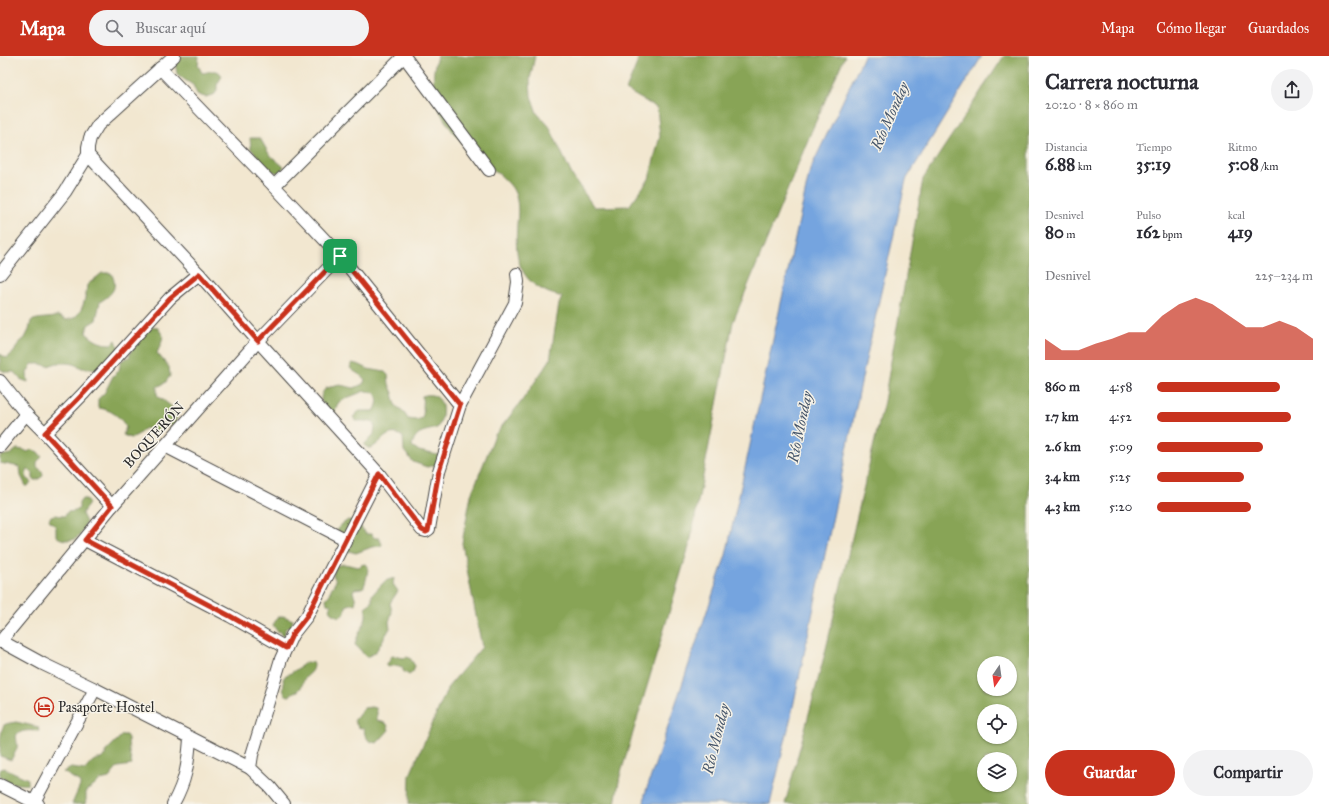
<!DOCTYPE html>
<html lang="es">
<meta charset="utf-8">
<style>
:root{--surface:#fff;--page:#f2f2f3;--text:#2b2b33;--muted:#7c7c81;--accent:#c8321e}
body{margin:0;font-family:"IM FELL Great Primer",serif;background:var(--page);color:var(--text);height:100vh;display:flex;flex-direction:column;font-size:15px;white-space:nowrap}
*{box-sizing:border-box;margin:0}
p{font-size:13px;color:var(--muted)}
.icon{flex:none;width:22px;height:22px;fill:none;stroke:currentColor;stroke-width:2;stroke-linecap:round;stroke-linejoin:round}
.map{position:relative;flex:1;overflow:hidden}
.side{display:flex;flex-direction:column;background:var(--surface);width:300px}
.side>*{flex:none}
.needle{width:26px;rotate:193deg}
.fabs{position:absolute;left:977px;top:600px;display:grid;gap:8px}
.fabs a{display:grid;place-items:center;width:40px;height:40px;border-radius:50%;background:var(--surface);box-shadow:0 1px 3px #0004;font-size:20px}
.pin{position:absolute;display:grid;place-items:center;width:34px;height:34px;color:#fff;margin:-17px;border-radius:8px;box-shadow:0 2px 6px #0006}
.round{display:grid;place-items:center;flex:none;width:42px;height:42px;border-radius:21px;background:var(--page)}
.overview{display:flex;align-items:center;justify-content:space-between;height:68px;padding:0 16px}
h1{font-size:22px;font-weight:700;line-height:30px}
.metrics{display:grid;grid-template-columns:repeat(3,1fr);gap:6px;height:68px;padding:4px 16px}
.metrics div{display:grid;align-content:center}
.metrics b{font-size:17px;font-weight:700}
.metrics small{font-size:11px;font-weight:400}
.metrics p{font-size:11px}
.chart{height:112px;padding:8px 16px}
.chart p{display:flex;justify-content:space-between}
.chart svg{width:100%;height:72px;margin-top:4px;fill:var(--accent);opacity:.7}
.primary-button{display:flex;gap:8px;margin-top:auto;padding:8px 16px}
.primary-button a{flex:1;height:46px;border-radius:24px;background:var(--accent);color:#fff;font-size:16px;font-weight:700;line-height:46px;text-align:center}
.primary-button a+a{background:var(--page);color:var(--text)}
ul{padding:0 16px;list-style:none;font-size:13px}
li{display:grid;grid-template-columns:64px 48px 1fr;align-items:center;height:30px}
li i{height:10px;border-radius:5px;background:var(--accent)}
header{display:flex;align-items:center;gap:24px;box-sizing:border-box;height:56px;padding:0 20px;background:var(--accent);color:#fff}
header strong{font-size:19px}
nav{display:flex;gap:22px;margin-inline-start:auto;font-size:14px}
.search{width:280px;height:36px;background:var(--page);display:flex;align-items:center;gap:10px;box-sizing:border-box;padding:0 14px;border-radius:22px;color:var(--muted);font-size:15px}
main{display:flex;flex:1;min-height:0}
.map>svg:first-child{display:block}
.forest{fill:#88a456;stroke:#5a6840;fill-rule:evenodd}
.water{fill:#75a4df;stroke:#506885}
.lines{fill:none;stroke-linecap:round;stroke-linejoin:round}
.minor-casing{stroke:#494744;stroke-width:14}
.minor{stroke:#fff;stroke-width:12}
.route-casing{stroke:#fff;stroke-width:8}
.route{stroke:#c8321e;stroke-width:5}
.labels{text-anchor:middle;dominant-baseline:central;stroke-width:3;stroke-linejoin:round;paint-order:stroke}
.street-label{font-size:14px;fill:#2b2b2b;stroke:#f7f3e8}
.poi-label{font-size:14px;fill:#2b2b2b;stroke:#f7f3e8;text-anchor:start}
.water-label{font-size:15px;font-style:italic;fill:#45556a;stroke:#f7f3e8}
</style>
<header>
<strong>Mapa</strong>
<div class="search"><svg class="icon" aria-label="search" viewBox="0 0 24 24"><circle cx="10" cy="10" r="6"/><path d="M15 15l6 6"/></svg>Buscar aquí</div>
<nav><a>Mapa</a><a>Cómo llegar</a><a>Guardados</a></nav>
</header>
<main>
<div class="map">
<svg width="1029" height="748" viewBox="0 0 1029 748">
<rect width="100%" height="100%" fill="#f7f3e8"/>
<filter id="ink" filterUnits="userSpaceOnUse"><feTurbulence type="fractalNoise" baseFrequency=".025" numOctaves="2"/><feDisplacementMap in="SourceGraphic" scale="8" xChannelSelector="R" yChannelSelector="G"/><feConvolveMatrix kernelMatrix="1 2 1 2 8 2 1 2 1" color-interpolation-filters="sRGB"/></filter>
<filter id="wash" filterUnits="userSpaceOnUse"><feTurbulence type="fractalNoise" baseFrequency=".012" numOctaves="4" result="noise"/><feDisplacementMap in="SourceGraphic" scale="16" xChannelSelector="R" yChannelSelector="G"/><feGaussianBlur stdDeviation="0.9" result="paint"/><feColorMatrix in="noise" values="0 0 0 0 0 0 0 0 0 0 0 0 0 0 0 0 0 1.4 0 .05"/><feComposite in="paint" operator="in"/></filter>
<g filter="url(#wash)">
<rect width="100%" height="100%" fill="#f2e7d0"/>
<!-- forest -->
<g class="forest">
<path d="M 180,0 L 199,0 L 198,9 L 202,17 C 211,16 217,11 222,20 L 217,29 L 217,34 L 215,38 L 206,41 L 201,40 L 197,38 L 193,29 L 185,24 L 177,18 L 175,6 Z"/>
<path d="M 437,0 L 535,0 L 530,23 L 531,40 L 537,57 L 549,70 L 573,121 L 594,151 L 629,150 L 649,123 L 660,80 L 657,52 L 626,34 L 640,0 L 845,0 L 812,74 L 733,266 L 690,487 L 620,720 L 615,748 L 409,748 L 410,719 L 448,631 L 482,591 L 462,487 L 471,439 L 495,379 L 521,346 L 550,304 L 559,248 L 562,241 C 557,239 550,238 545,235 C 516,221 515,197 517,168 C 518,158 519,145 514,135 C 510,126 494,114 486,108 C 451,79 423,48 437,0 Z"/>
<path d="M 1004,0 L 1029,0 L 1029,748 L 785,748 L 825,597 L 884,345 L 923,123 ZM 984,607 L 1010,607 L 1010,633 L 984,633 ZM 984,655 L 1010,655 L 1010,681 L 984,681 ZM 984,703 L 1010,703 L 1010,729 L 984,729 Z"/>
<path d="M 250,82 L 260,82 L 269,98 L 284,111 L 278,117 L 270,114 L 251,93 Z"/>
<path d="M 102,217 L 111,217 C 119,232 112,238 100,246 L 96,264 L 88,269 L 86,277 C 95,285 100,288 112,288 L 116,284 L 119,293 L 100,313 L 82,312 L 74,308 L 66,307 L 57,307 L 48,310 L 40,308 L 32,308 L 27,317 L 28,326 L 20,323 L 14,316 L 5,316 L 0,313 L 0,298 L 7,302 L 14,296 L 18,288 L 25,282 L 29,274 L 31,265 C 40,261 48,263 58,260 L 66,264 C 69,263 73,263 75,261 C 84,254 86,239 87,229 Z"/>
<path d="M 148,271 L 158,272 L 163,280 L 161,288 L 157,297 L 169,311 L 170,320 L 165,327 L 157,331 L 157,339 L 172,351 L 177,359 L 175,368 L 153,375 L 145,372 L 139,378 L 131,382 L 123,379 L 126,371 C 120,360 110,353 98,352 L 98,343 L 105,336 L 113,320 L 119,314 L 121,305 L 129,301 C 133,289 139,279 148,271 Z"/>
<path d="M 352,307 L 360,309 L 368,313 L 385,316 L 388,319 L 389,328 L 393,337 L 396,350 L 403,355 L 408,363 L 417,364 L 422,362 C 425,355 422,348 422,340 C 444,333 447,358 437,372 C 425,376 415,374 412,390 L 419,395 L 438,399 L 441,401 L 436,409 L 427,411 L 413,406 L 404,395 L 403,381 C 385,369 380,393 368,392 L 364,389 L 374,378 L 375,368 L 371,365 L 356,365 L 353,361 L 359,355 L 374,355 C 378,349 379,343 375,337 C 372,336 369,335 365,335 C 362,336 341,344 339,346 C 336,350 336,354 332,358 L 328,358 C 322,347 317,342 326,332 L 340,329 L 354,332 L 363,328 L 365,324 C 361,318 355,317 350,312 Z"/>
<path d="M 17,393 L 24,394 L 28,396 L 31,393 L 38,396 L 42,401 L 37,406 L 37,411 L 42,415 L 43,420 L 37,424 L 34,424 L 33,422 L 33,417 L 29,414 L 27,414 L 26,423 L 30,424 L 31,426 L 28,430 L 26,430 L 21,420 L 20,411 L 0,407 L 0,400 L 11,398 Z"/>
<path d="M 82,443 L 86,443 L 89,447 C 87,452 84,453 82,458 L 86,466 C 82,476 80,484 69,484 C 63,484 60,483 56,480 L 56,471 L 49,464 L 51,460 C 56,458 59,460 65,460 L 67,456 L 76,455 L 79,452 L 79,447 Z"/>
<path d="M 348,464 L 357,466 L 366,478 L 371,478 L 375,482 L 379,482 L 382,488 L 381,490 L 372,491 L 356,497 L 345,494 L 337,473 L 341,469 Z"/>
<path d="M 344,508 L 359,511 L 361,509 L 365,508 L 368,510 C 368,516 366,527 363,532 L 354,533 L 353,536 L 356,544 L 355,548 L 351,548 L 346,550 L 345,557 L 340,561 C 336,560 332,558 330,554 L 331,549 L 327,548 L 326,543 L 330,538 L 331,533 L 336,525 L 333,519 L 335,510 Z"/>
<path d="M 394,522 L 393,528 L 398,535 L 390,547 L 392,556 L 389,566 L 390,572 L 375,597 L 366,601 C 362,597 360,592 355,589 C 357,575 370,566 365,551 L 372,546 L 372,539 L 385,525 Z"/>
<path d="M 283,560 L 293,564 L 292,569 L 285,573 L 285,579 L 283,580 L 281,579 L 280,576 L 277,575 L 273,569 L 278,561 Z"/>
<path d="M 393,600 L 404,602 L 406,601 L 410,602 L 415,610 L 413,616 L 409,619 L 403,615 L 403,612 C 398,608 393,610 388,611 L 386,610 L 386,607 L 388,607 L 390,604 L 390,601 Z"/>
<path d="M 306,606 L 314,607 C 314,618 309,616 304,624 C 302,628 302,632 298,635 C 294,637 292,636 290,640 C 284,640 284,636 283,632 L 284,630 L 283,623 L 286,619 C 291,618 301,610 306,606 Z"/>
<path d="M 371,651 L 376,652 L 377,656 L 377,664 L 387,668 L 389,674 L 377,687 L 369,685 L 365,679 L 364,673 L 358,671 L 354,665 L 364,652 Z"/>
<path d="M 16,666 L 38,671 L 39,675 C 31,675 23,673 16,679 C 18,694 18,691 11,704 L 0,700 C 0,692 0,675 4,669 C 7,667 12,667 16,666 Z"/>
<path d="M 122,679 L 126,679 L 128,682 L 129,696 L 132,709 L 118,711 L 109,722 L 100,724 L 94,730 L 86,735 L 86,744 L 85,748 L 72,748 L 80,730 L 80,726 L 63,716 L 71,712 L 85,714 C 90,708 93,702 102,703 L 105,700 L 106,695 Z"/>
<path d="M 4,712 L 28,723 L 28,728 C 23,729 22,728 18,728 C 8,726 7,727 0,719 L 0,713 Z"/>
</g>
<!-- water -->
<path class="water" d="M 864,0 L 982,0 L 906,124 L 865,308 L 790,665 L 770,748 L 644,748 L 645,738 L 726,499 L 810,114 Z"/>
</g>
<g filter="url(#ink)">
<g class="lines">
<defs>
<g id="minor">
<path d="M 404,0 L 489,114"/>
<path d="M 160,12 L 274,130 L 340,200 L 460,349"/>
<path d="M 88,99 L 199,218 L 258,285 L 379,418 L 422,474 L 426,475 L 429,473 L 439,415 L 460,349 L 515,247 L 518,226 L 517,218"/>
<path d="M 274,130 L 404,0"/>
<path d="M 0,218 L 65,136 L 88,99 L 88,91 L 90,82 L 98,69 L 174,0"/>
<path d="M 0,325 L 26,358 L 45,377 L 112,450"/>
<path d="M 45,377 L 84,337 L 170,242 L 199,218"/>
<path d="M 0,390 L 26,358"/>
<path d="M 165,390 L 345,483"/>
<path d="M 85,484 L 230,560 L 286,592"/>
<path d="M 1,585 L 43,608 L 95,633 L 250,712"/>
<path d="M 0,586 L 112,450 L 258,285 L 340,200"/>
<path d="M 0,729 L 38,748"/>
<path d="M 34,746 L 95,633"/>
<path d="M 173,748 C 186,724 188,709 190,683"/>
<path d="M 284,748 L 270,731 L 250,712 L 252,699 L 281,603 L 292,579 L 307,560 L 379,418"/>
</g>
</defs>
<!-- minor casing -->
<use href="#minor" class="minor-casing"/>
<!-- minor -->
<use href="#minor" class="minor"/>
</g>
</g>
<g class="lines" filter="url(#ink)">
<defs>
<path id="route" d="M 340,200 L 460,349 L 439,415 L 428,475 L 426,476 L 422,474 L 379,418 L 307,560 L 292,579 L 286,592 L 230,560 L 85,484 L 112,450 L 45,377 L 84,337 L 170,242 L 199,218 L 258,285 Z"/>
</defs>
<!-- route casing -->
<use href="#route" class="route-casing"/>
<!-- route -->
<use href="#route" class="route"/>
</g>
<!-- icons -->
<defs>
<symbol id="hotel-ring" viewBox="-11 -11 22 22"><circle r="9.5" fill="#f7f3e8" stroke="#c8321e" stroke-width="1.5"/><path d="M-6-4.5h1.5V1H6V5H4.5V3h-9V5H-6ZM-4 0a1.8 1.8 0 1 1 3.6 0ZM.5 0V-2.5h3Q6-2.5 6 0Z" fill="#c8321e"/></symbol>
</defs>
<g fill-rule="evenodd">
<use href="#hotel-ring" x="33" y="640" width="22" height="22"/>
</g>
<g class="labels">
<!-- street labels -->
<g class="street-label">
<text transform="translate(154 379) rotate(-48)">BOQUERÓN</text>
</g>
<!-- poi labels -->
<g class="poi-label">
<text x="58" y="651">Pasaporte Hostel</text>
</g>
<!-- water labels -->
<g class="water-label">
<text transform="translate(890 60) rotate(-66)">Río Monday</text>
<text transform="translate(800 371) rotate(-78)">Río Monday</text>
<text transform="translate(716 683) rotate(-76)">Río Monday</text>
</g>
</g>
</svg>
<div class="fabs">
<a><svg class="needle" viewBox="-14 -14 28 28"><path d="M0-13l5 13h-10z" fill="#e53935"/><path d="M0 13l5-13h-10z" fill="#7c7c81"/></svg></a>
<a><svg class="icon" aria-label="locate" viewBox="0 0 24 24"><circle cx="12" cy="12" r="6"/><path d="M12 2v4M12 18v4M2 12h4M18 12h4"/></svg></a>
<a><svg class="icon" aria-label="layers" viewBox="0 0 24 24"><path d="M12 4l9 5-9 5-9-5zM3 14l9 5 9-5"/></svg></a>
</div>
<div class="pin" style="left:340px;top:200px;background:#1e9e55"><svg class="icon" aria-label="arrive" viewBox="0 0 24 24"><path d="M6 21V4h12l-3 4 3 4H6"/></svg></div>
</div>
<section class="side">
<div class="overview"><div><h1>Carrera nocturna</h1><p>20:20 · 8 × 860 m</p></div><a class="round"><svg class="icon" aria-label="share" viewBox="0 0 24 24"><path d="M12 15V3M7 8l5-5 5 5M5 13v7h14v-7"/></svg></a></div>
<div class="metrics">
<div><p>Distancia</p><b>6.88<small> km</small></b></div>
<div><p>Tiempo</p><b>35:19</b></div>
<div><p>Ritmo</p><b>5:08<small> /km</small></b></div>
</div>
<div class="metrics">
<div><p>Desnivel</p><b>80<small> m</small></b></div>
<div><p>Pulso</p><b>162<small> bpm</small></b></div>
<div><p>kcal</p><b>419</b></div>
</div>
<div class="chart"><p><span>Desnivel</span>225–234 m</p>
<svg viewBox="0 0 160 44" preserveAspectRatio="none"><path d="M0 44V31L10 38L20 38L30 34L40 31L50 27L60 27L70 17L80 10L90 6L100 10L110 17L120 24L130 24L140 20L150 24L160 31V44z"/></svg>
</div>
<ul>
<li><b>860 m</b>4:58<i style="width:79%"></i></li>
<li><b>1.7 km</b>4:52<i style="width:86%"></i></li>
<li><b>2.6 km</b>5:09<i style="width:68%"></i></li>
<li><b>3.4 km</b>5:25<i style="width:56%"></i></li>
<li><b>4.3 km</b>5:20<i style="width:60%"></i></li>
</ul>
<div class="primary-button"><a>Guardar</a><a>Compartir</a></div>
</section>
</main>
